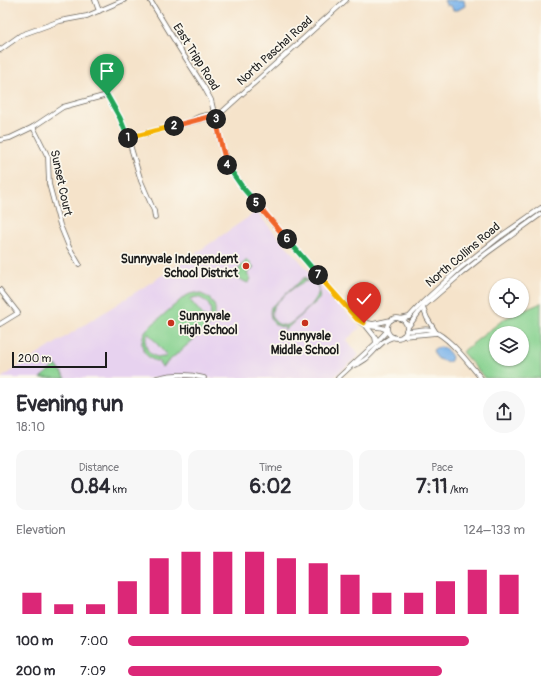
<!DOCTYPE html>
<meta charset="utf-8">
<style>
:root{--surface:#fff;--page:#f7f7f7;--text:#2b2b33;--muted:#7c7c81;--accent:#db2777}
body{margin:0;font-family:Pangolin,sans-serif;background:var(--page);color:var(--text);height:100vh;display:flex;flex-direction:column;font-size:15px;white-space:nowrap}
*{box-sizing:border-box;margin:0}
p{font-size:13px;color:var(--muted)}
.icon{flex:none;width:22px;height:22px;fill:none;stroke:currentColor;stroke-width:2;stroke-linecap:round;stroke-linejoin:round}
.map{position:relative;height:378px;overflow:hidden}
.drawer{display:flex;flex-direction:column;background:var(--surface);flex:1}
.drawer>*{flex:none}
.controls{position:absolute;left:489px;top:278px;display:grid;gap:8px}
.controls a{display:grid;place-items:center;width:40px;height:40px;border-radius:50%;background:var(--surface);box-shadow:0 1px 3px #0004;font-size:20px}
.scale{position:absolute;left:12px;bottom:10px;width:95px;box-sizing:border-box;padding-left:4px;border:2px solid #1c1c1c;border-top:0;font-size:11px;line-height:14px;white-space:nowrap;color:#1c1c1c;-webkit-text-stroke:3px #fbf7ec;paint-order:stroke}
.pin{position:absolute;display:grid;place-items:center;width:34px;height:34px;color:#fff;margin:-41px -17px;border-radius:50% 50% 50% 0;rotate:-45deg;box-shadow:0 0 4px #0007}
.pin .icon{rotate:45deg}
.km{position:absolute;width:20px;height:20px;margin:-10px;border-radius:50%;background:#222;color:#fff;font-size:11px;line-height:20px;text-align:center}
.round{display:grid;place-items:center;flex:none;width:42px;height:42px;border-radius:21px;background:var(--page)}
.headline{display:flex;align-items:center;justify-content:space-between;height:68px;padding:0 16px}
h1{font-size:22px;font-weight:700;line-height:30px}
.figures{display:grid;grid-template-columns:repeat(3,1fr);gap:6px;height:68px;padding:4px 16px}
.figures div{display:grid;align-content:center;border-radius:10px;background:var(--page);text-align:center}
.figures b{font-size:20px;font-weight:700}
.figures small{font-size:11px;font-weight:400}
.figures p{font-size:11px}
.chart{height:112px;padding:8px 16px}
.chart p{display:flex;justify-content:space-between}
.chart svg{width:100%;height:72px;margin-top:4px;stroke:var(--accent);stroke-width:6}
ul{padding:0 16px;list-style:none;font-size:13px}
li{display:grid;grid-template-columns:64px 48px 1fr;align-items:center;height:30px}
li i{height:10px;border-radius:5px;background:var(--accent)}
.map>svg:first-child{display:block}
.built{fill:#e7d2ef}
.green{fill:#86d18f;stroke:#517656;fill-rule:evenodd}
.water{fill:#7ab3ea;stroke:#4b6883}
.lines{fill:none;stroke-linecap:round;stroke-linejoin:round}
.minor-casing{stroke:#686259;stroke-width:5.5}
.minor{stroke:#fff;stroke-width:4}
.split-1-casing{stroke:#fff;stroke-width:8}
.split-2-casing{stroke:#fff;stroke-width:8}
.split-3-casing{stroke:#fff;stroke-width:8}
.split-4-casing{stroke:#fff;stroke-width:8}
.split-5-casing{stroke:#fff;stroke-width:8}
.split-6-casing{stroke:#fff;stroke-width:8}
.split-7-casing{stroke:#fff;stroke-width:8}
.split-8-casing{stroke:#fff;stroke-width:8}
.split-9-casing{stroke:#fff;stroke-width:8}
.split-1{stroke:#22a559;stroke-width:5}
.split-2{stroke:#f5b400;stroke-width:5}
.split-3{stroke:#f0652b;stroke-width:5}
.split-4{stroke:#f0652b;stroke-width:5}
.split-5{stroke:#22a559;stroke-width:5}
.split-6{stroke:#f0652b;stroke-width:5}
.split-7{stroke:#22a559;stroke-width:5}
.split-8{stroke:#f5b400;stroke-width:5}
.split-9{stroke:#f5b400;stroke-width:5}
.poi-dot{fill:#c8321e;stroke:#fbf7ec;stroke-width:1.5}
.labels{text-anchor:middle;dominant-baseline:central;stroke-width:3.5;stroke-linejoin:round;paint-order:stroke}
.street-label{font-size:12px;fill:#1c1c1c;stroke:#fbf7ec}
.poi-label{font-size:12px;font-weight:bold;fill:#1c1c1c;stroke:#fbf7ec;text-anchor:end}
</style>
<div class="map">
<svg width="541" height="378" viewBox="0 0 541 378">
<rect width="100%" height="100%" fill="#fbf7ec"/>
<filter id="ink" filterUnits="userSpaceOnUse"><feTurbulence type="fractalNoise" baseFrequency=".025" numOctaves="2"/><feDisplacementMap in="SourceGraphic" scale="8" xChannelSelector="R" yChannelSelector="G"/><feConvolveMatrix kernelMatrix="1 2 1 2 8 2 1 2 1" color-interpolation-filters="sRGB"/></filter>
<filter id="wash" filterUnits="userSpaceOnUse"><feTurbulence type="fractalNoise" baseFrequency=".012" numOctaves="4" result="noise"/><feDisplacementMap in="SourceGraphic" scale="16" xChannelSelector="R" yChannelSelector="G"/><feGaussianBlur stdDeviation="0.9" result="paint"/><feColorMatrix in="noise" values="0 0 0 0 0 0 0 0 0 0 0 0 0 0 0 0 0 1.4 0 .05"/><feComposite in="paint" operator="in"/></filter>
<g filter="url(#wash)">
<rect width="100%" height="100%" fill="#f5e3ca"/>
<!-- built -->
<path class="built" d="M 256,212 L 360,328 L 346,340 L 359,355 L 333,378 L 1,378 L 183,262 Z"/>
<!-- green -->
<g class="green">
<path d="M 247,260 L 254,267 L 247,274 L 251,279 L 248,283 C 231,277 238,268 247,260 Z"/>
<path d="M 305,277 L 306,278 L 304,280 C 316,279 322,288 319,299 L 285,330 L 284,329 L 286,327 C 274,328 268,318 271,307 ZM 307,281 C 338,287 298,319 288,325 C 278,327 268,319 273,308 C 276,301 299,282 307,281 Z"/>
<path d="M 196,293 C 214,296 221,310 210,325 L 162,367 L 159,364 L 160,362 C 144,359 137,345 146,330 L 184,297 L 190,294 ZM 196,297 C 208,299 215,310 208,321 L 189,299 ZM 148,334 L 149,334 L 167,356 C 153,362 140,347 148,334 Z"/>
<path d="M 541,302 L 541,378 L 485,378 L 462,352 L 504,319 L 539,304 ZM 496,333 L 522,333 L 522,359 L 496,359 Z"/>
<path d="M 56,365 L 66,378 L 40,378 Z"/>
</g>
<!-- water -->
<g class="water">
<path d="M 444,0 L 464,0 L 465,6 L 458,10 L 453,10 L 451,6 L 446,5 Z"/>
<path d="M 441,347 C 446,349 451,353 452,358 L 450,362 C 441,361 436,360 433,350 L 436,348 Z"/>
</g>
</g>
<g filter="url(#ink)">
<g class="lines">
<defs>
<g id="minor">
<path d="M 95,0 L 99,11"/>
<path d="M 150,0 L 181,51 L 204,87 L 211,100 L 222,147 L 228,167 L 243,188 L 262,211 L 357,319 C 370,332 374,323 387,330"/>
<path d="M 0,50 L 21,35 L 60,21 L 87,16 L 124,0"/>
<path d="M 190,122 C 197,116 206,114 215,115"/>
<path d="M 33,127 L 48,157 L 49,184 L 60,225 L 69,247 L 79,264"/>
<path d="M 128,138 L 211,117 L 221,113 L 346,0"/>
<path d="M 0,140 L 10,138 L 33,127 L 63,107 L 107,95 L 120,118 L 128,138 L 141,181 L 154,211 L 155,218"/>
<path d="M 0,290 L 18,313 L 0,324"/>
<path d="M 423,308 L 427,318 L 435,331"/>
<circle cx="397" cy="328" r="10"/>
<path d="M 400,319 L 409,317 L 422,303 L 459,269 L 501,236 L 541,208"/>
<path d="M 362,322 L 373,324 L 391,320"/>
<path d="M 367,327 L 375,337 L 376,343"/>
<path d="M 407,328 L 424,306 L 462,273 L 487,253 L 541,214"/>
<path d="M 406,330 C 414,333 423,327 431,330 C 450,337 468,363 481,378"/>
<path d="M 403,336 L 436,333"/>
<path d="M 354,365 C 371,361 376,342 393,337"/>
<path d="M 157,378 C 172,374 189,374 204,378"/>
<path d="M 338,378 L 374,345 L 387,331"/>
</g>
</defs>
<!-- minor casing -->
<use href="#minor" class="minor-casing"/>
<!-- minor -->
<use href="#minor" class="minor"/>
</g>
</g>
<g class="lines" filter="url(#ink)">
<defs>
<path id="split-1" d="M 107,95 L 120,118 L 128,138"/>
<path id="split-2" d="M 128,138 L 174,126"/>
<path id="split-3" d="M 174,126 L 216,115 L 216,119"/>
<path id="split-4" d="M 216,119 L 222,147 L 227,165"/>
<path id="split-5" d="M 227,165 L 243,188 L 256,203"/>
<path id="split-6" d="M 256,203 L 287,239"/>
<path id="split-7" d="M 287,239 L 318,275"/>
<path id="split-8" d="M 318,275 L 350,311"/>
<path id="split-9" d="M 350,311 L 357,319 L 364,323"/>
</defs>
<!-- split-1 casing -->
<use href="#split-1" class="split-1-casing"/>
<!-- split-2 casing -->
<use href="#split-2" class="split-2-casing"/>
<!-- split-3 casing -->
<use href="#split-3" class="split-3-casing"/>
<!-- split-4 casing -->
<use href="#split-4" class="split-4-casing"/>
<!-- split-5 casing -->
<use href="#split-5" class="split-5-casing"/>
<!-- split-6 casing -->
<use href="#split-6" class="split-6-casing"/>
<!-- split-7 casing -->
<use href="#split-7" class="split-7-casing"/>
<!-- split-8 casing -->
<use href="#split-8" class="split-8-casing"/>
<!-- split-9 casing -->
<use href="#split-9" class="split-9-casing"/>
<!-- split-1 -->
<use href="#split-1" class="split-1"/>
<!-- split-2 -->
<use href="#split-2" class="split-2"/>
<!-- split-3 -->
<use href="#split-3" class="split-3"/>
<!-- split-4 -->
<use href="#split-4" class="split-4"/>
<!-- split-5 -->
<use href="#split-5" class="split-5"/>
<!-- split-6 -->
<use href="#split-6" class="split-6"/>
<!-- split-7 -->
<use href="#split-7" class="split-7"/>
<!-- split-8 -->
<use href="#split-8" class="split-8"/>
<!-- split-9 -->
<use href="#split-9" class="split-9"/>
</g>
<!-- markers -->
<g class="poi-dot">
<circle cx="246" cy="266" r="4"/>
<circle cx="171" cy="323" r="4"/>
<circle cx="305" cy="323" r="4"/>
</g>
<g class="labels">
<!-- street labels -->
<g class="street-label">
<text transform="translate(275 51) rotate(-42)">North Paschal Road</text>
<text transform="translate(196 57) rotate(58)">East Tripp Road</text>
<text transform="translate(61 183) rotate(78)">Sunset Court</text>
<text transform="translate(463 255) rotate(-40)">North Collins Road</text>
</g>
<!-- poi labels -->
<g class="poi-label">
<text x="238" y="259">Sunnyvale Independent<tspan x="238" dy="14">School District</tspan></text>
<text x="179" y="316" text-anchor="start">Sunnyvale<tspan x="179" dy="14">High School</tspan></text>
<text x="305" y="336" text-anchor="middle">Sunnyvale<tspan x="305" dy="14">Middle School</tspan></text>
</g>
</g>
</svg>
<div class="controls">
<a><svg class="icon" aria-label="locate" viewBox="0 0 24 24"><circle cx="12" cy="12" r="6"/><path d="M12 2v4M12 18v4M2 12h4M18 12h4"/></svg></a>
<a><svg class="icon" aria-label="layers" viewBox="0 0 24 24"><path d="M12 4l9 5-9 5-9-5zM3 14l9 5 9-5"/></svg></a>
</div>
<div class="scale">200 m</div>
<div class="pin" style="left:107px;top:95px;background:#1e9e55"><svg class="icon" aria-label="arrive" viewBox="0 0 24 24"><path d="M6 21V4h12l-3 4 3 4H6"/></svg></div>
<div class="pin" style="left:364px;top:323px;background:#d93025"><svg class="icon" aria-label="check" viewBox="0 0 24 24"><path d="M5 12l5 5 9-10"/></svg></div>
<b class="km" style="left:128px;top:138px">1</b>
<b class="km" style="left:174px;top:126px">2</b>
<b class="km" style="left:216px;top:119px">3</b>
<b class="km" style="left:227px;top:165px">4</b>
<b class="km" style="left:256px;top:203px">5</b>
<b class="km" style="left:287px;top:239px">6</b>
<b class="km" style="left:318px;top:275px">7</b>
</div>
<section class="drawer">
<div class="headline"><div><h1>Evening run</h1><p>18:10</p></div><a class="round"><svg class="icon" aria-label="share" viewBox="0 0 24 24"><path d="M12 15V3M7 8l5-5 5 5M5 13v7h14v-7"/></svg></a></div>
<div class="figures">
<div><p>Distance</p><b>0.84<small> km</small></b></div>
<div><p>Time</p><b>6:02</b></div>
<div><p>Pace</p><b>7:11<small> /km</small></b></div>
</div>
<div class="chart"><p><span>Elevation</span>124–133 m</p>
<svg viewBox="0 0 160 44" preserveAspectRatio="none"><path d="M5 44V31M15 44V38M25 44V38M35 44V24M45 44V10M55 44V6M65 44V6M75 44V6M85 44V10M95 44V13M105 44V20M115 44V31M125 44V31M135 44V24M145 44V17M155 44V20"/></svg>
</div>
<ul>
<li><b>100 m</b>7:00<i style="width:86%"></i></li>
<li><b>200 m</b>7:09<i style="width:79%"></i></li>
</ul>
</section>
